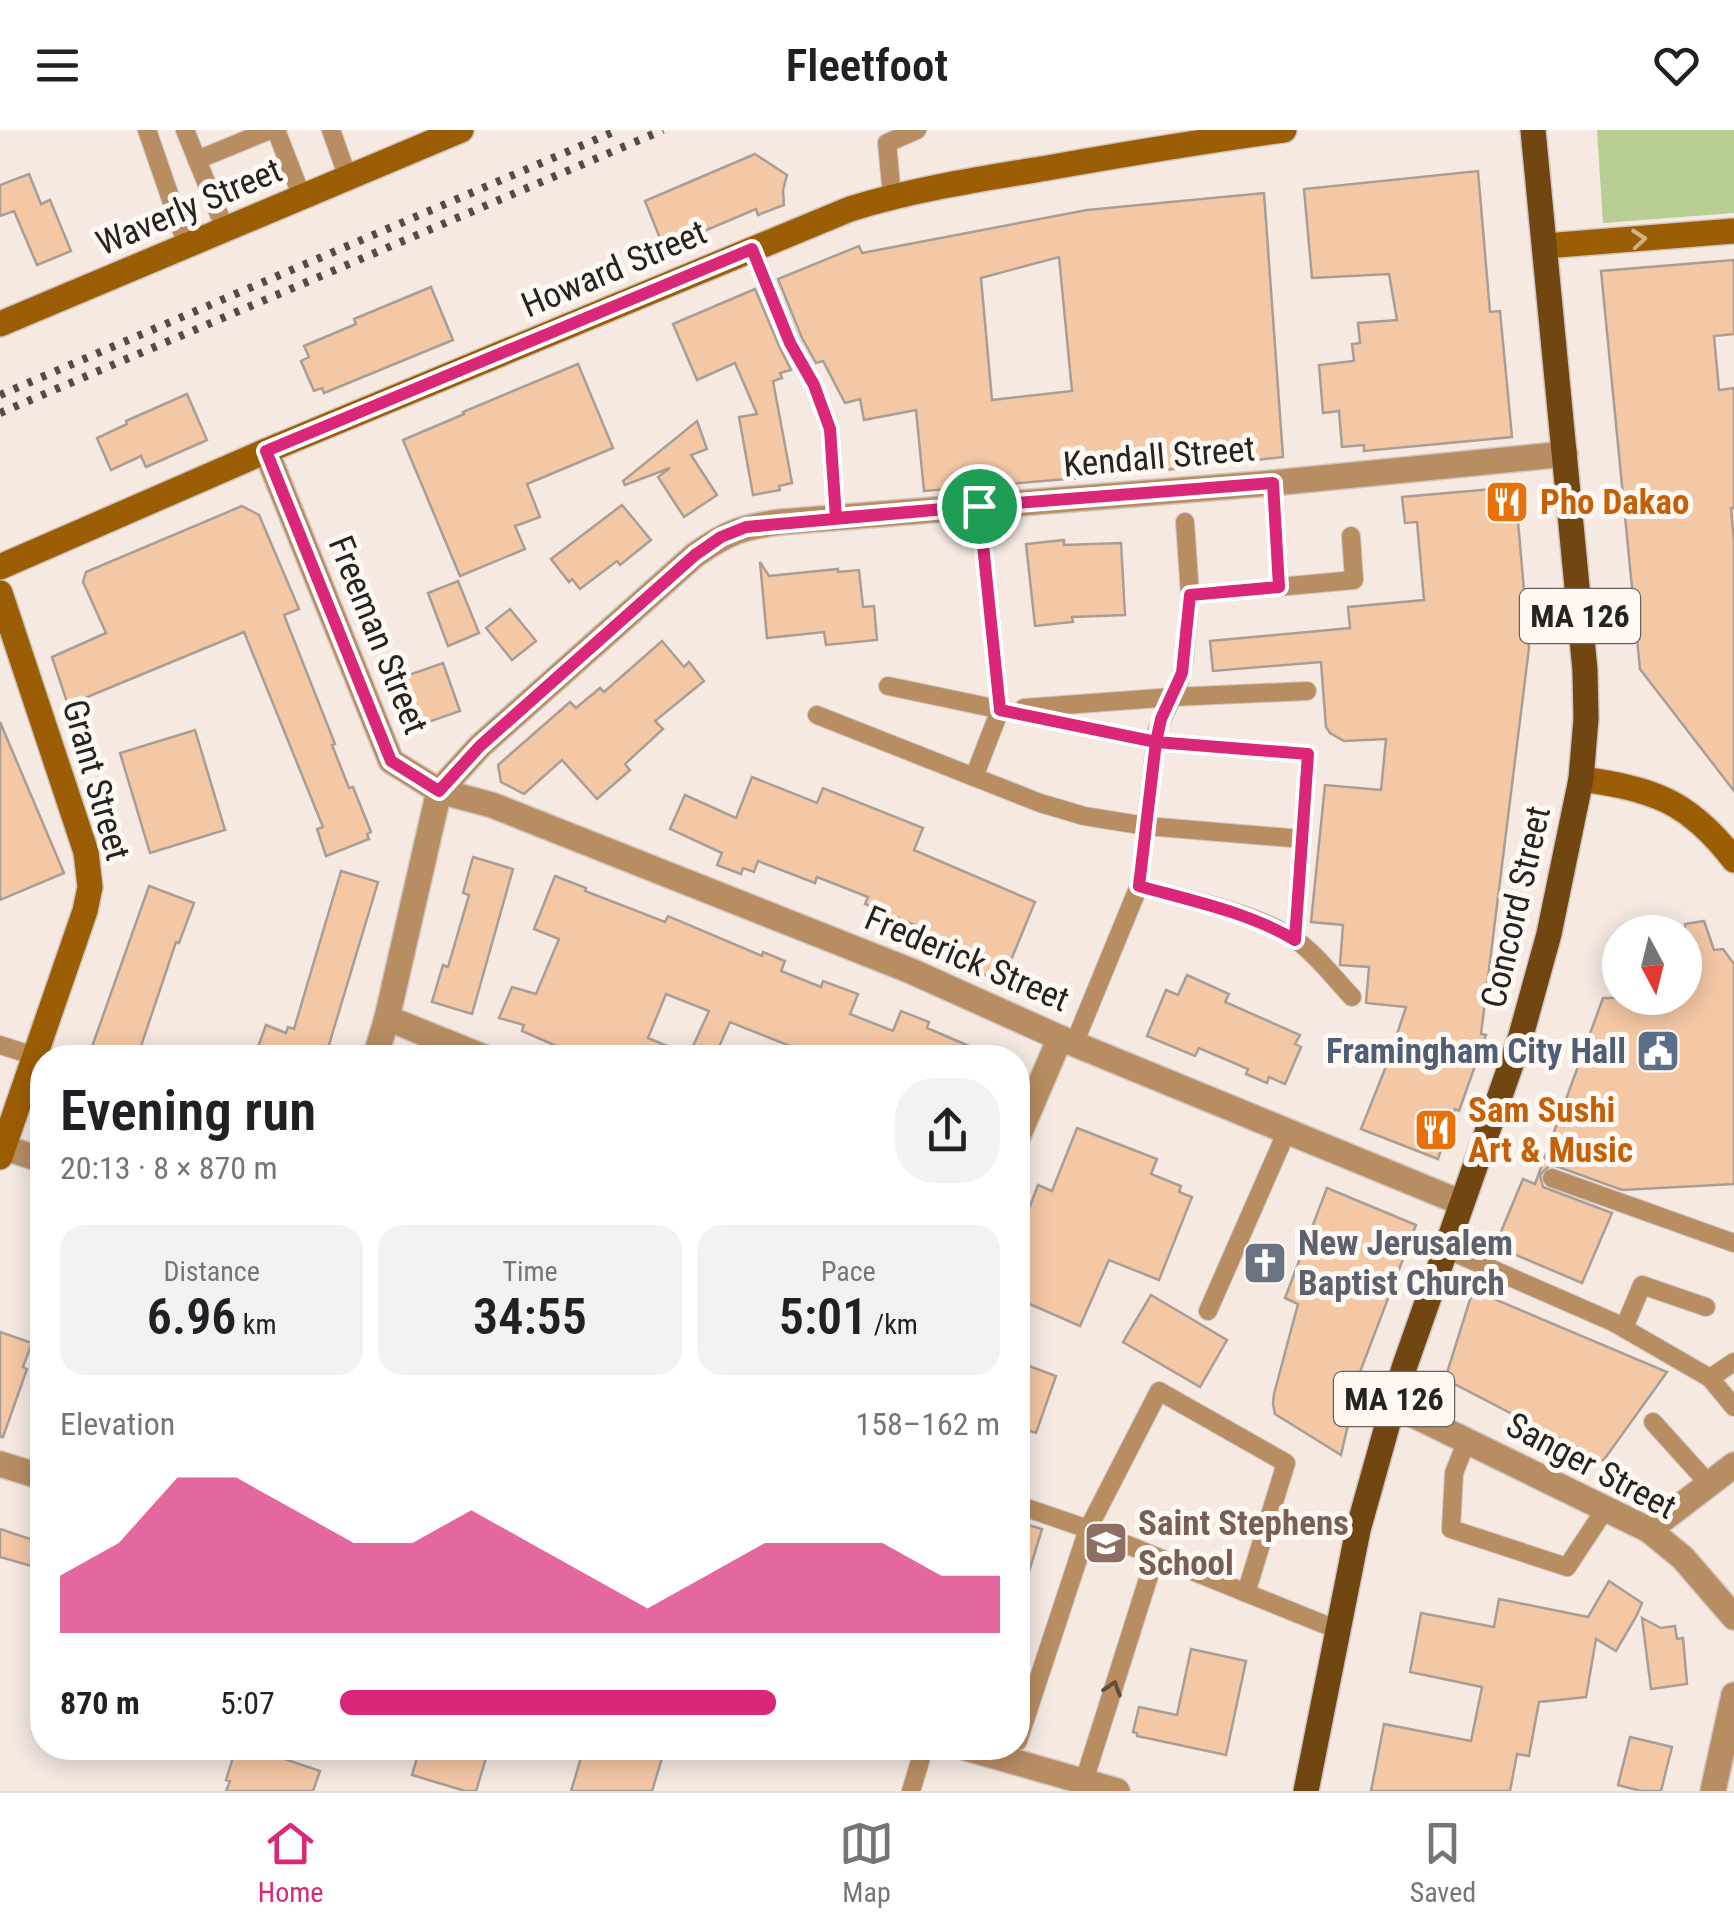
<!DOCTYPE html>
<meta charset="utf-8">
<style>
:root{--surface:#fff;--page:#f2f2f2;--text:#202124;--muted:#757577;--line:#e0e0e0;--accent:#db2777}
body{margin:0;font-family:"Roboto Condensed",sans-serif;background:var(--page);color:var(--text);height:100vh;display:flex;flex-direction:column;font-size:38px;white-space:nowrap}
*{box-sizing:border-box;margin:0}
p{font-size:32px;color:var(--muted)}
.icon{flex:none;width:55px;height:55px;fill:none;stroke:currentColor;stroke-width:2;stroke-linecap:round;stroke-linejoin:round}
.map{position:relative;flex:1;overflow:hidden}
.panel{position:absolute;left:30px;top:915px;width:1000px;height:715px;display:flex;flex-direction:column;background:var(--surface);border-radius:40px;box-shadow:0 5px 25px #0003}
.panel>*{flex:none}
.needle{width:65px;rotate:173deg}
.controls{position:absolute;left:1602px;top:785px;display:grid;gap:20px}
.controls a{display:grid;place-items:center;width:100px;height:100px;border-radius:50%;background:var(--surface);box-shadow:0 5px 25px #0003;font-size:50px}
.pin{position:absolute;display:grid;place-items:center;width:85px;height:85px;color:#fff;margin:-42px;border:5px solid #fff;border-radius:50%;box-shadow:0 2px 10px #0007}
.round{display:grid;place-items:center;flex:none;width:105px;height:105px;border-radius:40px;background:var(--page)}
.headline{display:flex;align-items:center;justify-content:space-between;height:170px;padding:0 30px}
h1{font-size:55px;font-weight:600;line-height:75px}
.stats{display:grid;grid-template-columns:repeat(3,1fr);gap:15px;height:170px;padding:10px 30px}
.stats div{display:grid;align-content:center;border-radius:25px;background:var(--page);text-align:center}
.stats b{font-size:50px;font-weight:600}
.stats small{font-size:28px;font-weight:400}
.stats p{font-size:28px}
.chart{height:280px;padding:20px 30px}
.chart p{display:flex;justify-content:space-between}
.chart svg{width:100%;height:180px;margin-top:10px;fill:var(--accent);opacity:.7}
ul{padding:0 30px;list-style:none;font-size:32px}
li{display:grid;grid-template-columns:160px 120px 1fr;align-items:center;height:75px}
li i{height:25px;border-radius:12px;background:var(--accent)}
header{display:flex;justify-content:space-between;align-items:center;height:130px;padding:0 30px;background:var(--surface);font-size:45px;font-weight:600}
.dock{display:flex;justify-content:space-around;align-items:center;height:140px;border-top:2px solid var(--line);background:var(--surface);font-size:28px;color:var(--muted)}
.dock a{display:grid;justify-items:center;gap:5px}
.dock .current{color:var(--accent)}
.map>svg:first-child{display:block}
.green{fill:#b8ce93}
.building{fill:#f5c8a5;stroke:#a89e96;stroke-width:2.5;fill-rule:evenodd}
.lines{fill:none;stroke-linecap:round;stroke-linejoin:round}
.lane-casing{stroke:#d0c5bf;stroke-width:20}
.street-casing{stroke:#d0c5bf;stroke-width:28}
.secondary-casing{stroke:#d0c5bf;stroke-width:28}
.primary-casing{stroke:#d0c5bf;stroke-width:28}
.lane{stroke:#b88d62;stroke-width:18}
.street{stroke:#b88d62;stroke-width:25}
.secondary{stroke:#9c5e04;stroke-width:25}
.primary{stroke:#724610;stroke-width:25}
.rail{stroke:#524c48;stroke-width:8;stroke-dasharray:5 10;stroke-linecap:butt}
.oneway{stroke:#d2b387}
.oneway2{stroke:#614d3a}
.route-casing{stroke:#fff;stroke-width:20}
.route{stroke:#db2777;stroke-width:12}
.labels{text-anchor:middle;dominant-baseline:central;stroke-width:10;stroke-linejoin:round;paint-order:stroke}
.shield{fill:#fff8f3;stroke:#68635f;stroke-width:2.5}
.shield-label{font-size:32px;font-weight:bold;fill:#272320}
.street-label{font-size:35px;fill:#272320;stroke:#fff8f3}
.food-label{font-size:35px;font-weight:bold;fill:#c56008;stroke:#fff8f3;text-anchor:start}
.service-label{font-size:35px;font-weight:bold;fill:#4e5e75;stroke:#fff8f3;text-anchor:end}
.worship-label{font-size:35px;font-weight:bold;fill:#5b616d;stroke:#fff8f3;text-anchor:start}
.education-label{font-size:35px;font-weight:bold;fill:#785e54;stroke:#fff8f3;text-anchor:start}
</style>
<header><svg class="icon" aria-label="menu" viewBox="0 0 24 24"><path d="M4 6h16M4 12h16M4 18h16"/></svg>Fleetfoot<svg class="icon" aria-label="heart" viewBox="0 0 24 24"><path d="M12 20l-8-8c-3-5 5-10 8-4 3-6 11-1 8 4z"/></svg></header>
<div class="map">
<svg width="1734" height="1661" viewBox="0 0 1734 1661">
<rect width="100%" height="100%" fill="#f5e9e2"/>
<!-- green -->
<path class="green" d="M 1597,0 L 1734,0 L 1734,83 L 1603,93 Z"/>
<!-- building -->
<g class="building">
<path d="M 755,24 L 787,45 L 783,60 L 784,75 L 758,85 L 756,79 L 664,118 L 645,71 Z"/>
<path d="M 1478,41 L 1490,182 L 1500,181 L 1512,307 L 1364,321 L 1364,315 L 1342,317 L 1339,281 L 1323,283 L 1319,235 L 1354,231 L 1352,214 L 1360,213 L 1358,193 L 1397,190 L 1389,144 L 1312,148 L 1304,59 Z"/>
<path d="M 29,44 L 41,74 L 50,70 L 71,121 L 37,135 L 14,81 L 0,86 L 0,55 Z"/>
<path d="M 1264,63 L 1283,327 L 1128,344 L 924,361 L 916,280 L 864,290 L 860,269 L 845,273 L 823,231 L 816,233 L 802,208 L 778,149 L 859,116 L 862,123 L 1087,80 ZM 1059,127 L 1072,261 L 992,270 L 981,148 Z"/>
<path d="M 1734,130 L 1734,204 L 1714,206 L 1719,260 L 1734,258 L 1734,378 L 1731,378 L 1734,412 L 1734,661 L 1640,539 L 1601,141 Z"/>
<path d="M 431,157 L 453,210 L 324,263 L 322,258 L 314,261 L 301,231 L 309,227 L 304,216 L 356,194 L 354,189 Z"/>
<path d="M 755,159 L 780,218 L 791,240 L 780,243 L 782,248 L 773,251 L 792,353 L 779,356 L 780,360 L 753,365 L 739,287 L 757,284 L 735,233 L 697,250 L 673,194 Z"/>
<path d="M 578,234 L 613,318 L 527,354 L 540,387 L 515,396 L 525,419 L 460,446 L 403,310 L 464,284 L 463,282 Z"/>
<path d="M 187,264 L 207,310 L 146,337 L 141,326 L 111,340 L 97,308 L 127,294 L 126,291 Z"/>
<path d="M 697,291 L 707,319 L 691,325 L 717,365 L 684,387 L 658,347 L 670,338 L 625,355 L 623,351 Z"/>
<path d="M 1515,357 L 1529,518 L 1481,904 L 1486,905 L 1459,981 L 1455,979 L 1438,1029 L 1361,999 L 1387,934 L 1406,877 L 1366,873 L 1369,837 L 1340,835 L 1343,795 L 1311,792 L 1325,655 L 1381,660 L 1386,609 L 1344,611 L 1330,603 L 1326,597 L 1321,532 L 1213,541 L 1210,511 L 1350,498 L 1348,477 L 1424,470 L 1417,392 L 1405,393 L 1402,367 Z"/>
<path d="M 622,375 L 651,410 L 620,435 L 617,431 L 580,459 L 572,449 L 569,452 L 551,429 Z"/>
<path d="M 242,376 L 259,385 L 299,479 L 284,485 L 335,614 L 332,615 L 349,658 L 353,657 L 371,702 L 367,704 L 369,709 L 326,726 L 317,699 L 323,697 L 244,502 L 68,575 L 52,527 L 106,503 L 83,452 L 86,442 Z"/>
<path d="M 1064,410 L 1064,415 L 1121,413 L 1125,485 L 1072,487 L 1073,492 L 1035,496 L 1026,414 Z"/>
<path d="M 760,432 L 769,446 L 838,439 L 838,442 L 859,440 L 863,477 L 874,476 L 877,510 L 826,515 L 824,502 L 767,508 Z"/>
<path d="M 458,451 L 479,503 L 448,516 L 428,463 Z"/>
<path d="M 510,479 L 536,511 L 512,530 L 486,498 Z"/>
<path d="M 662,511 L 684,537 L 689,532 L 704,551 L 655,591 L 663,599 L 625,634 L 630,640 L 597,669 L 562,630 L 524,664 L 501,652 L 498,635 L 570,572 L 576,578 L 600,558 L 604,562 Z"/>
<path d="M 443,533 L 460,581 L 420,595 L 403,547 Z"/>
<path d="M 0,592 L 64,743 L 0,770 Z"/>
<path d="M 195,600 L 225,700 L 150,723 L 120,623 Z"/>
<path d="M 752,647 L 817,673 L 823,658 L 923,698 L 914,720 L 1035,772 L 1004,847 L 989,841 L 987,846 L 948,829 L 947,832 L 924,822 L 926,816 L 916,812 L 922,798 L 865,774 L 868,767 L 817,747 L 815,753 L 758,731 L 754,742 L 743,738 L 741,744 L 717,735 L 722,723 L 670,699 L 685,665 L 736,688 Z"/>
<path d="M 473,727 L 513,739 L 472,884 L 432,872 L 443,835 L 448,837 L 469,765 L 463,763 Z"/>
<path d="M 341,741 L 378,752 L 325,928 L 254,928 L 266,895 L 286,903 L 288,897 L 294,899 Z"/>
<path d="M 555,746 L 586,758 L 585,761 L 665,792 L 668,786 L 762,826 L 763,822 L 785,831 L 781,841 L 821,857 L 823,851 L 858,864 L 850,884 L 893,901 L 901,881 L 929,892 L 927,898 L 997,928 L 820,928 L 730,892 L 714,928 L 584,928 L 522,901 L 524,895 L 499,888 L 512,857 L 536,864 L 559,809 L 534,799 ZM 666,864 L 709,881 L 689,925 L 648,908 Z"/>
<path d="M 149,756 L 194,773 L 179,813 L 176,812 L 137,928 L 88,928 Z"/>
<path d="M 1704,791 L 1714,820 L 1723,819 L 1734,834 L 1734,1054 L 1622,1060 L 1556,1036 L 1549,1036 L 1540,1045 L 1543,1057 L 1612,1083 L 1582,1153 L 1495,1116 L 1523,1049 L 1535,1054 L 1603,868 L 1685,868 L 1685,794 Z"/>
<path d="M 1187,845 L 1229,864 L 1225,872 L 1300,905 L 1295,914 L 1301,917 L 1285,954 L 1269,947 L 1267,953 L 1246,944 L 1248,939 L 1199,918 L 1195,926 L 1147,906 L 1166,860 L 1178,865 Z"/>
<path d="M 1077,998 L 1157,1029 L 1151,1044 L 1181,1056 L 1179,1062 L 1192,1067 L 1159,1150 L 1109,1130 L 1080,1196 L 1018,1169 L 1018,1108 L 1038,1055 L 1052,1061 Z"/>
<path d="M 1327,1058 L 1416,1095 L 1360,1242 L 1341,1325 L 1275,1284 L 1273,1274 L 1274,1264 L 1298,1174 L 1285,1168 Z"/>
<path d="M 1473,1160 L 1667,1242 L 1603,1331 L 1445,1249 Z"/>
<path d="M 1151,1165 L 1227,1210 L 1200,1257 L 1123,1212 Z"/>
<path d="M 0,1202 L 32,1213 L 23,1237 L 27,1239 L 3,1307 L 0,1307 Z"/>
<path d="M 1018,1232 L 1056,1246 L 1036,1303 L 1018,1297 Z"/>
<path d="M 1018,1392 L 1042,1399 L 1023,1461 L 1018,1460 Z"/>
<path d="M 0,1399 L 42,1413 L 42,1439 L 0,1427 Z"/>
<path d="M 1609,1451 L 1642,1473 L 1637,1485 L 1616,1521 L 1596,1509 L 1586,1567 L 1539,1572 L 1529,1626 L 1517,1624 L 1510,1661 L 1371,1661 L 1384,1594 L 1471,1611 L 1482,1557 L 1410,1542 L 1421,1483 L 1494,1497 L 1499,1469 L 1588,1487 Z"/>
<path d="M 1642,1488 L 1661,1498 L 1675,1496 L 1677,1509 L 1683,1508 L 1687,1554 L 1651,1559 Z"/>
<path d="M 1191,1519 L 1246,1531 L 1226,1625 L 1137,1606 L 1137,1603 L 1133,1602 L 1139,1577 L 1177,1585 Z"/>
<path d="M 1630,1607 L 1672,1617 L 1661,1661 L 1641,1661 L 1618,1655 Z"/>
<path d="M 236,1618 L 252,1618 L 320,1641 L 313,1661 L 226,1661 L 230,1651 L 226,1650 Z"/>
<path d="M 420,1618 L 489,1618 L 476,1661 L 465,1661 L 412,1645 Z"/>
<path d="M 584,1618 L 665,1618 L 652,1661 L 571,1661 Z"/>
</g>
<g class="lines">
<defs>
<g id="lane">
<path d="M 147,0 L 187,116"/>
<path d="M 185,0 L 225,99"/>
<path d="M 276,0 L 302,67"/>
<path d="M 331,0 L 348,48"/>
<path d="M 197,30 L 270,0"/>
<path d="M 892,66 L 887,13 L 917,0"/>
<path d="M 752,119 L 791,213 L 814,255 L 830,299 L 836,388"/>
<path d="M 1273,353 L 1279,457"/>
<path d="M 1190,465 L 1354,450 L 1351,406"/>
<path d="M 888,556 L 1155,612 L 1308,624 L 1295,810"/>
<path d="M 1024,578 L 1173,567 L 1307,561"/>
<path d="M 817,585 L 1040,673 L 1084,686 L 1146,696 L 1302,709"/>
<path d="M 974,647 L 1000,580 L 979,376"/>
<path d="M 1139,756 C 1187,770 1256,782 1296,810 C 1317,825 1334,848 1352,867"/>
<path d="M 1074,914 L 1139,756 L 1157,600 L 1179,553 L 1184,531 L 1190,465 L 1185,392"/>
<path d="M 0,915 L 35,926"/>
<path d="M 1552,1048 L 1734,1113"/>
<path d="M 1446,1119 L 1613,1192 L 1710,1248"/>
<path d="M 1208,1181 L 1287,1001"/>
<path d="M 1624,1198 L 1642,1155 L 1706,1177"/>
<path d="M 1734,1232 L 1710,1248 L 1734,1277"/>
<path d="M 1653,1292 L 1709,1354"/>
<path d="M 1467,1310 L 1454,1343 L 1451,1399 L 1567,1437 L 1606,1378"/>
<path d="M 1018,1375 L 1088,1399 L 1338,1500"/>
<path d="M 1018,1611 L 1088,1399 L 1159,1261 L 1286,1333 L 1246,1463"/>
<path d="M 1084,1651 L 1155,1427"/>
<path d="M 911,1661 L 924,1618"/>
</g>
<g id="street">
<path d="M 266,321 L 391,631 L 439,661 L 492,675 L 911,841 L 1060,908 L 1462,1073"/>
<path d="M 387,888 L 486,928"/>
<path d="M 375,928 L 387,888 L 439,661 L 480,616 L 695,425 C 728,402 742,397 781,392 L 1273,353 L 1565,324"/>
<path d="M 1018,1006 L 1060,908"/>
<path d="M 3,1017 L 42,1030"/>
<path d="M 1393,1275 L 1649,1400 L 1683,1428 L 1734,1487"/>
<path d="M 0,1334 L 42,1347"/>
<path d="M 1649,1400 L 1734,1335"/>
<path d="M 966,1618 L 1117,1661"/>
<path d="M 1713,1661 L 1734,1565"/>
</g>
<g id="secondary">
<path d="M 1545,116 L 1734,101"/>
<path d="M 0,194 L 461,0"/>
<path d="M 0,437 L 266,321 L 850,79 C 915,59 980,49 1047,38 C 1126,24 1204,11 1284,0"/>
<path d="M 0,463 L 86,722 L 90,757 L 85,781 L 0,1027"/>
<path d="M 1581,649 C 1653,659 1689,671 1734,730"/>
</g>
<path id="primary" d="M 1306,1661 L 1358,1400 L 1393,1275 L 1404,1238 L 1520,909 L 1549,804 L 1581,649 L 1586,589 L 1585,540 L 1533,0"/>
</defs>
<!-- lane casing -->
<use href="#lane" class="lane-casing"/>
<!-- street casing -->
<use href="#street" class="street-casing"/>
<!-- secondary casing -->
<use href="#secondary" class="secondary-casing"/>
<!-- primary casing -->
<use href="#primary" class="primary-casing"/>
<!-- lane -->
<use href="#lane" class="lane"/>
<!-- street -->
<use href="#street" class="street"/>
<!-- secondary -->
<use href="#secondary" class="secondary"/>
<!-- primary -->
<use href="#primary" class="primary"/>
<!-- rail -->
<g class="rail">
<path d="M 0,265 L 618,0"/>
<path d="M 0,283 L 663,0"/>
</g>
</g>
<!-- one-way arrows -->
<defs><path id="oneway-chevron" d="M-2-3.5L2.5 0L-2 3.5" fill="none" stroke-width="1.6" stroke-linecap="round" stroke-linejoin="round" transform="scale(2.5)"/></defs>
<use class="oneway" href="#oneway-chevron" transform="translate(1639 109) rotate(-5)"/>
<use class="oneway2" href="#oneway-chevron" transform="translate(1113 1558) rotate(-72)"/>
<g class="lines">
<defs>
<path id="route" d="M 979,376 L 746,397 L 721,407 L 695,425 L 480,616 L 439,661 L 391,631 L 266,321 L 752,119 L 790,213 L 814,255 L 830,299 L 836,388 L 979,376 L 1000,580 L 1156,612 L 1139,756 C 1192,771 1248,782 1295,810 L 1308,624 L 1156,612 L 1161,589 L 1182,543 L 1190,465 L 1279,457 L 1273,353 L 979,376"/>
</defs>
<!-- route casing -->
<use href="#route" class="route-casing"/>
<!-- route -->
<use href="#route" class="route"/>
</g>
<!-- icons -->
<defs>
<symbol id="restaurant-square" viewBox="-11 -11 22 22"><rect x="-9" y="-9" width="18" height="18" rx="4" fill="#e8710a" stroke="#fff8f3"/><path d="M-5-6h1v4h1v-4h1v4h1v-4h1v5L-1.5 .5V6h-2V.5L-5-1ZM5-6V6H3V1.5H1.5Q1.5-4 5-6Z" fill="#fff"/></symbol>
<symbol id="civic-square" viewBox="-11 -11 22 22"><rect x="-9" y="-9" width="18" height="18" rx="4" fill="#5c6f8a" stroke="#fff8f3"/><path d="M-.6-6.5H3V-4.5H.6V-3L4-1V1h2V6H-6V1h2V-1L-.6-3ZM-1.2 2.5V6h2.4V2.5Z" fill="#fff"/></symbol>
<symbol id="church-square" viewBox="-11 -11 22 22"><rect x="-9" y="-9" width="18" height="18" rx="4" fill="#6b7280" stroke="#fff8f3"/><path d="M-1.2-6h2.4v3.5h3.3v2.4h-3.3V6h-2.4V-.1h-3.3v-2.4h3.3Z" fill="#fff"/></symbol>
<symbol id="school-square" viewBox="-11 -11 22 22"><rect x="-9" y="-9" width="18" height="18" rx="4" fill="#8d6e63" stroke="#fff8f3"/><path d="M0-5L7-2L0 1L-7-2ZM-4 1L0 2.5L4 1V4Q0 6-4 4Z" fill="#fff"/></symbol>
</defs>
<g fill-rule="evenodd">
<use href="#restaurant-square" x="1482" y="347" width="50" height="50"/>
<use href="#civic-square" x="1633" y="896" width="50" height="50"/>
<use href="#restaurant-square" x="1411" y="975" width="50" height="50"/>
<use href="#church-square" x="1240" y="1108" width="50" height="50"/>
<use href="#school-square" x="1081" y="1388" width="50" height="50"/>
</g>
<g class="labels">
<!-- shield labels -->
<g class="shield">
<rect x="1520" y="459" width="120" height="54" rx="8"/>
<rect x="1334" y="1242" width="120" height="54" rx="8"/>
</g>
<g class="shield-label">
<text x="1580" y="486">MA 126</text>
<text x="1394" y="1269">MA 126</text>
</g>
<!-- street labels -->
<g class="street-label">
<text transform="translate(189 77) rotate(-23)">Waverly Street</text>
<text transform="translate(614 139) rotate(-23)">Howard Street</text>
<text transform="translate(1159 327) rotate(-5)">Kendall Street</text>
<text transform="translate(378 505) rotate(68)">Freeman Street</text>
<text transform="translate(96 650) rotate(74)">Grant Street</text>
<text transform="translate(1516 777) rotate(-77)">Concord Street</text>
<text transform="translate(967 829) rotate(23)">Frederick Street</text>
<text transform="translate(1591 1336) rotate(28)">Sanger Street</text>
</g>
<!-- food labels -->
<g class="food-label">
<text x="1540" y="372">Pho Dakao</text>
<text x="1468" y="980">Sam Sushi<tspan x="1468" dy="40">Art &amp; Music</tspan></text>
</g>
<!-- service labels -->
<g class="service-label">
<text x="1626" y="921">Framingham City Hall</text>
</g>
<!-- worship labels -->
<g class="worship-label">
<text x="1298" y="1113">New Jerusalem<tspan x="1298" dy="40">Baptist Church</tspan></text>
</g>
<!-- education labels -->
<g class="education-label">
<text x="1138" y="1393">Saint Stephens<tspan x="1138" dy="40">School</tspan></text>
</g>
</g>
</svg>
<div class="controls">
<a><svg class="needle" viewBox="-14 -14 28 28"><path d="M0-13l5 13h-10z" fill="#e53935"/><path d="M0 13l5-13h-10z" fill="#757577"/></svg></a>
</div>
<div class="pin" style="left:979px;top:376px;background:#1e9e55"><svg class="icon" aria-label="arrive" viewBox="0 0 24 24"><path d="M6 21V4h12l-3 4 3 4H6"/></svg></div>
<section class="panel">
<div class="headline"><div><h1>Evening run</h1><p>20:13 · 8 × 870 m</p></div><a class="round"><svg class="icon" aria-label="share" viewBox="0 0 24 24"><path d="M12 15V3M7 8l5-5 5 5M5 13v7h14v-7"/></svg></a></div>
<div class="stats">
<div><p>Distance</p><b>6.96<small> km</small></b></div>
<div><p>Time</p><b>34:55</b></div>
<div><p>Pace</p><b>5:01<small> /km</small></b></div>
</div>
<div class="chart"><p><span>Elevation</span>158–162 m</p>
<svg viewBox="0 0 160 44" preserveAspectRatio="none"><path d="M0 44V30L10 22L20 6L30 6L40 14L50 22L60 22L70 14L80 22L90 30L100 38L110 30L120 22L130 22L140 22L150 30L160 30V44z"/></svg>
</div>
<ul>
<li><b>870 m</b>5:07<i style="width:66%"></i></li>
</ul>
</section>
</div>
<nav class="dock">
<a class="current"><svg class="icon" aria-label="home" viewBox="0 0 24 24"><path d="M3 11l9-7 9 7M6 9v11h12V9"/></svg>Home</a>
<a><svg class="icon" aria-label="map" viewBox="0 0 24 24"><path d="M3 6l6-2 6 2 6-2v14l-6 2-6-2-6 2zM9 4v14M15 6v14"/></svg>Map</a>
<a><svg class="icon" aria-label="saved" viewBox="0 0 24 24"><path d="M7 4h10v16l-5-4-5 4z"/></svg>Saved</a>
</nav>
